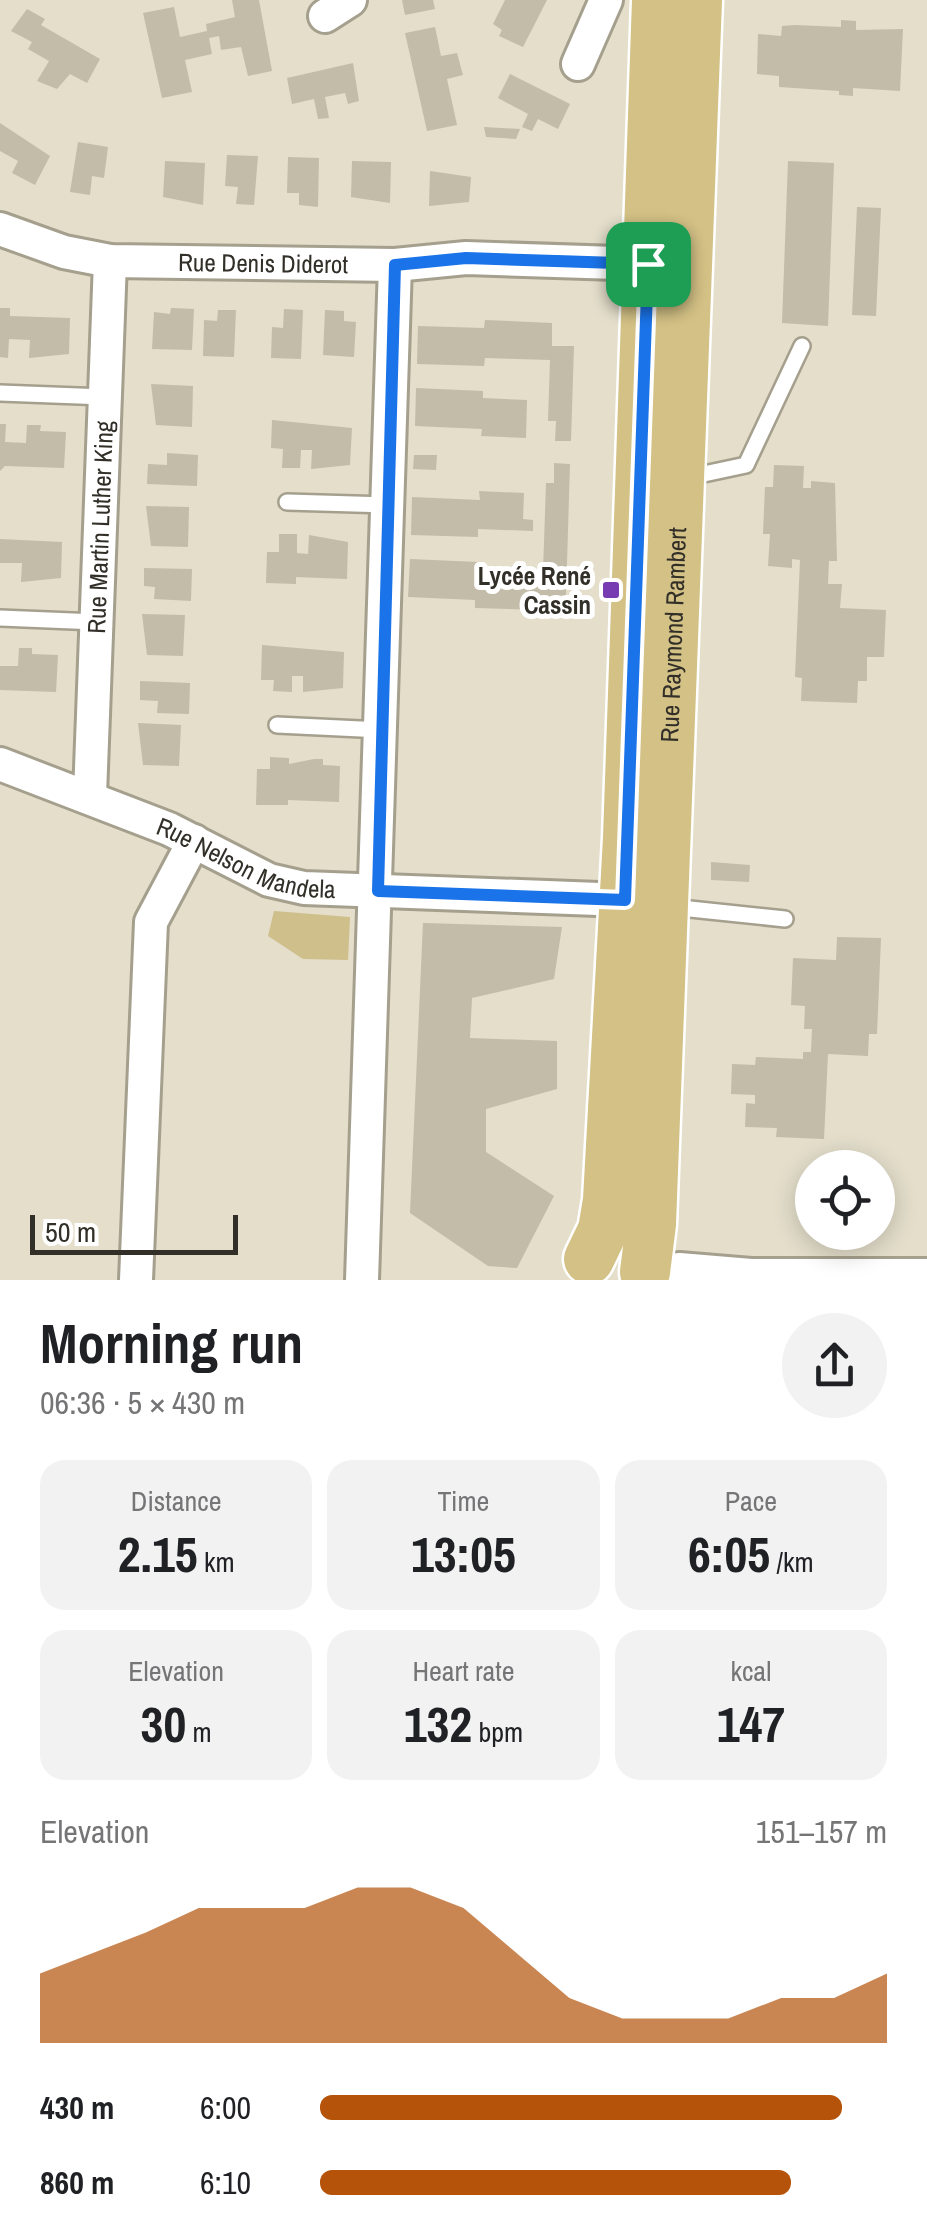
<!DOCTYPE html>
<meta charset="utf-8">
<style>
:root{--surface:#fff;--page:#f2f2f2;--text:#202124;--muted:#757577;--accent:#b45309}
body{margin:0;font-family:"Archivo Narrow",sans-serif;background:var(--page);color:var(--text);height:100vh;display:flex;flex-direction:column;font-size:38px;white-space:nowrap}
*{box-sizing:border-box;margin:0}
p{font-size:32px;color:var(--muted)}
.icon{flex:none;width:55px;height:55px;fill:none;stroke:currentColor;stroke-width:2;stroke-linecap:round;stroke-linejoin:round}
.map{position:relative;height:1280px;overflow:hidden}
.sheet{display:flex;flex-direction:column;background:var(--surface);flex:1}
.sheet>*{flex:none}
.controls{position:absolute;left:795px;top:1150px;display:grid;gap:20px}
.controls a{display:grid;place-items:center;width:100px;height:100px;border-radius:50%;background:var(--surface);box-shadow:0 5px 25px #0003;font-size:50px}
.scale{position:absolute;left:30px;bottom:25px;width:208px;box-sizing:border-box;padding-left:10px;border:5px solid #322f28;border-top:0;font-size:28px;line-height:35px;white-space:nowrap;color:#322f28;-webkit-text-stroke:8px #fff;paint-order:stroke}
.pin{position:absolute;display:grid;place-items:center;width:85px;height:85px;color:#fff;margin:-42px;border-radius:20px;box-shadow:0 5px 15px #0006}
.round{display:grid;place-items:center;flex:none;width:105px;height:105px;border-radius:52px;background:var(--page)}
.overview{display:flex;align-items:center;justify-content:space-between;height:170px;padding:0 40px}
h1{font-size:55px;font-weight:700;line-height:75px}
.stats{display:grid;grid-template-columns:repeat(3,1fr);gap:15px;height:170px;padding:10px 40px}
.stats div{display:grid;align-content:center;border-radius:25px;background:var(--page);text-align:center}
.stats b{font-size:50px;font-weight:700}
.stats small{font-size:28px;font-weight:400}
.stats p{font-size:28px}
.chart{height:280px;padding:20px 40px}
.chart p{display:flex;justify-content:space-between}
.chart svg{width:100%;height:180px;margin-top:10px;fill:var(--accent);opacity:.7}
ul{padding:0 40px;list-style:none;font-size:32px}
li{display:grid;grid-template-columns:160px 120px 1fr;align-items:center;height:75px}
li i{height:25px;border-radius:12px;background:var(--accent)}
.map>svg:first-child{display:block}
.green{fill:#cfbf8b}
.building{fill:#c2bca9}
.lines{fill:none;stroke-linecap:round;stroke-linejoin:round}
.lane-casing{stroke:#a59f8d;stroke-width:20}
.street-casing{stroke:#a59f8d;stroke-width:38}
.primary-casing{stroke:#fff;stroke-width:55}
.lane{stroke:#fff;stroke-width:15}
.street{stroke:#fff;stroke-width:32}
.primary{stroke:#d3c185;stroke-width:50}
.route-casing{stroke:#fff;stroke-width:20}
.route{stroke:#1a73e8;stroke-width:12}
.poi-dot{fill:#773cb2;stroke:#fff;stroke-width:4}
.labels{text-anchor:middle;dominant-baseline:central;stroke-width:10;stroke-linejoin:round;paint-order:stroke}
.street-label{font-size:25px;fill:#322f28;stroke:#fff}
.poi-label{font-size:25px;font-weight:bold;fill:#322f28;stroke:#fff;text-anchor:end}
</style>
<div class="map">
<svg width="927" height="1280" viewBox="0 0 927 1280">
<rect width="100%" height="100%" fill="#e4decb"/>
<!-- green -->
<path class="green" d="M 274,911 L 350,917 L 348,960 L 303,959 L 268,936 Z"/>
<!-- building -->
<g class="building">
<path d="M 232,0 L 259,0 L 272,71 L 248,76 L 241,47 L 221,50 L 219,36 L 209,38 L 212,54 L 185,60 L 192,92 L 162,98 L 143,13 L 174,7 L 180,37 L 207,31 L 206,24 L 235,17 Z"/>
<path d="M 402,0 L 433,0 L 435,9 L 405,15 Z"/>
<path d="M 505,0 L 547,0 L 523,47 L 499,36 L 502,30 L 493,24 Z"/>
<path d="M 27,9 L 45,19 L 41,25 L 100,59 L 87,83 L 70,74 L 57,89 L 37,81 L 49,61 L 28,49 L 32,42 L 11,31 Z"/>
<path d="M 841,20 L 856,21 L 856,30 L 903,29 L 900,91 L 853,88 L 853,96 L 839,95 L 839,91 L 779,87 L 779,76 L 757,74 L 758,34 L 781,36 L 782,26 L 795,25 L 841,27 Z"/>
<path d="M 435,27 L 441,56 L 457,53 L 463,75 L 447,79 L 457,125 L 427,131 L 405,33 Z"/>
<path d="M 353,63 L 359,101 L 348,104 L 345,93 L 325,97 L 329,118 L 318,119 L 314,99 L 292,104 L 287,78 Z"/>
<path d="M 510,74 L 570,104 L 558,129 L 538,119 L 532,131 L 522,127 L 528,114 L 498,98 Z"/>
<path d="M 0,123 L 50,156 L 35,185 L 12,173 L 18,161 L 0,151 Z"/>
<path d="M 484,127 L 520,129 L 516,139 L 486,137 Z"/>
<path d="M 78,142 L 108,147 L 104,178 L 92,176 L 90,195 L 70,192 Z"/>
<path d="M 227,155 L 258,156 L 254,205 L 236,204 L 238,187 L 225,186 Z"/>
<path d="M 288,157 L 319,158 L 318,207 L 299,205 L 299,193 L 287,193 Z"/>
<path d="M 165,161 L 205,163 L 203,205 L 163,197 Z"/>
<path d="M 352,161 L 391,162 L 390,203 L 351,197 Z"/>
<path d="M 788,161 L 834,163 L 828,326 L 782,323 Z"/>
<path d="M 430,171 L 471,177 L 469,202 L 429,206 Z"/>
<path d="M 857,207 L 881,208 L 876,316 L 852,315 Z"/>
<path d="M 0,308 L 10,308 L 10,316 L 70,318 L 69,354 L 29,358 L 30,340 L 9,339 L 8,358 L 0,357 Z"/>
<path d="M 171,308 L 194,309 L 192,350 L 152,349 L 154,312 L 170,314 Z"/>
<path d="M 284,309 L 303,310 L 301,359 L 271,358 L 272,327 L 283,328 Z"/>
<path d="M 218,310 L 236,310 L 234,357 L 203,356 L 204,320 L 217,321 Z"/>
<path d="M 325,310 L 344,311 L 344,321 L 356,322 L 354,357 L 323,355 Z"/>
<path d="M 485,320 L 552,323 L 552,346 L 574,346 L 571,441 L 555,441 L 556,421 L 548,421 L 550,360 L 485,358 L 484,366 L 417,364 L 418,326 L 484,328 Z"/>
<path d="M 151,384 L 193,386 L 192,427 L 156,425 Z"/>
<path d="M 416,388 L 483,391 L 483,398 L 527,400 L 526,438 L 481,436 L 482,429 L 415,426 Z"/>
<path d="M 272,420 L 352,428 L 350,465 L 311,469 L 312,450 L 301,450 L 300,468 L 282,468 L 283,449 L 271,448 Z"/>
<path d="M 0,424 L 6,424 L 5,442 L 26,443 L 27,425 L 41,425 L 40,431 L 66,432 L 64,468 L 5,466 L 0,471 Z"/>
<path d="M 167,453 L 198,455 L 197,486 L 147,484 L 148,464 L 167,465 Z"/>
<path d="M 414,455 L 437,455 L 436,470 L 413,469 Z"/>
<path d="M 554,463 L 570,464 L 566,596 L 555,595 L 554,619 L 541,618 L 542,610 L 475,608 L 475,600 L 408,597 L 410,559 L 478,562 L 477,570 L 543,572 L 546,483 L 554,483 Z"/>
<path d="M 774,465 L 804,466 L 803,488 L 811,488 L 811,481 L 835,483 L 837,561 L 829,561 L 828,584 L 842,584 L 840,608 L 886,610 L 884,657 L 867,657 L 867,681 L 858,681 L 857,703 L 801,701 L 802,678 L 795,677 L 800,560 L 792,559 L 792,568 L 768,566 L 770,534 L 763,534 L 765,487 L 773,487 Z"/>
<path d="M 479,491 L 524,493 L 523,519 L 533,520 L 533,531 L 478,529 L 478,537 L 411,535 L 412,497 L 480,500 Z"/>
<path d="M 146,506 L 189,507 L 188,547 L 151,546 Z"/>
<path d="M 279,534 L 297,534 L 297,553 L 308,554 L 309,535 L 348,542 L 347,579 L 296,577 L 296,584 L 266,583 L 267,552 L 279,552 Z"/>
<path d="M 0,539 L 62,542 L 61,578 L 21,582 L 22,563 L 0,563 Z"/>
<path d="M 144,568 L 192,569 L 191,601 L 154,599 L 155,587 L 144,586 Z"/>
<path d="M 142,614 L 185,615 L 183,656 L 147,655 Z"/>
<path d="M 262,645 L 344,652 L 343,688 L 303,692 L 303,676 L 292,676 L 292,692 L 273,691 L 274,680 L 261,680 Z"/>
<path d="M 19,648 L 32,648 L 32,654 L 58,655 L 56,692 L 0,690 L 0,666 L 18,666 Z"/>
<path d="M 140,681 L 190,683 L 189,714 L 157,713 L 158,701 L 140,700 Z"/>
<path d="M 138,723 L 181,725 L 179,766 L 143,765 Z"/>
<path d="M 270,757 L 289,758 L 289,764 L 314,759 L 323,759 L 323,765 L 340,766 L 339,802 L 288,800 L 288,805 L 256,805 L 257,769 L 270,769 Z"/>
<path d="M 711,862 L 750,865 L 749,882 L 711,880 Z"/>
<path d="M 423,923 L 562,927 L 554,979 L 472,998 L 470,1038 L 557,1041 L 557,1089 L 486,1109 L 486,1152 L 554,1196 L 517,1268 L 488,1266 L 410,1213 Z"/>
<path d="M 837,937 L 881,938 L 877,1034 L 869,1034 L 868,1056 L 828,1054 L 824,1139 L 776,1137 L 777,1128 L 745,1127 L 746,1103 L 755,1104 L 755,1095 L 731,1094 L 732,1064 L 755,1065 L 756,1057 L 803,1059 L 803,1052 L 811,1052 L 812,1029 L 804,1029 L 805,1006 L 791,1005 L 793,958 L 836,960 Z"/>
</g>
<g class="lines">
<defs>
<g id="lane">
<path d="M 0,393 L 105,397"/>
<path d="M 685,478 L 746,465 L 802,346"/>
<path d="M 287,502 L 388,505"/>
<path d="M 0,618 L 97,622"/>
<path d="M 277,725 L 382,730"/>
<path d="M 671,907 L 785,919"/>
</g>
<g id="street">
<path d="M 325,16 L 350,0"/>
<path d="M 578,64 L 606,0"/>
<path id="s1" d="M 0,229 L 64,252 L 110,261 L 395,265 L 466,258 L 648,264"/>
<path id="s2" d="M 0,764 L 169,829 L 269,880 L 304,888 L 625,900"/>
<path id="s3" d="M 90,795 L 110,261"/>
<path d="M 751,1275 L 927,1275"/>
<path d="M 651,1278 L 679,1269 L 751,1275 L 731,1280"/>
<path d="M 136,1280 L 151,922 L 194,841"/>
<path d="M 362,1280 L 395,265"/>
</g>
<g id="primary">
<path d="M 589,1259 L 603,1230 L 608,1200 L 628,838 L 657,0"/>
<path id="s4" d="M 645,1272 L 651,1224 L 697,0"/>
</g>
</defs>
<!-- lane casing -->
<use href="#lane" class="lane-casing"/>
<!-- street casing -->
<use href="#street" class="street-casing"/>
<!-- primary casing -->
<use href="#primary" class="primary-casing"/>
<!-- lane -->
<use href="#lane" class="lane"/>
<!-- street -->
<use href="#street" class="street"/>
<!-- primary -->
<use href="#primary" class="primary"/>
</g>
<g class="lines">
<defs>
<path id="route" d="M 466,258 L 648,264 L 625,900 L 378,891 L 395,265 Z"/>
</defs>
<!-- route casing -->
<use href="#route" class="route-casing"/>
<!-- route -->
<use href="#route" class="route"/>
</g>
<!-- markers -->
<rect class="poi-dot" x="601" y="580" width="20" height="20" rx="5"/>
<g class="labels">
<!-- street labels -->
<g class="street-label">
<text stroke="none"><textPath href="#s1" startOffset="268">Rue Denis Diderot</textPath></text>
<text stroke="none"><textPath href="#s3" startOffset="268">Rue Martin Luther King</textPath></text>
<text stroke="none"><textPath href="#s4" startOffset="638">Rue Raymond Rambert</textPath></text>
<text stroke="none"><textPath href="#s2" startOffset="265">Rue Nelson Mandela</textPath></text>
</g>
<!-- poi labels -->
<g class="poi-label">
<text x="591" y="576">Lycée René<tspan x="591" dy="29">Cassin</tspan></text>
</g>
</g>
</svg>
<div class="controls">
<a><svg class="icon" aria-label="locate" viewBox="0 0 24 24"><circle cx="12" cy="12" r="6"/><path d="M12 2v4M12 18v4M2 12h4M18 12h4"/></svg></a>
</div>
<div class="scale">50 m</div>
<div class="pin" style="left:648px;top:264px;background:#1e9e55"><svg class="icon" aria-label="arrive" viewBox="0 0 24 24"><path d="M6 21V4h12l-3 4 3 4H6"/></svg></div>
</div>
<section class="sheet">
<div class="overview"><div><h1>Morning run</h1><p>06:36 · 5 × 430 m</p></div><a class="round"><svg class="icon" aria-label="share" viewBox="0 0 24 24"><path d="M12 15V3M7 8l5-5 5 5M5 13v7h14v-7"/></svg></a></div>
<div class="stats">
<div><p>Distance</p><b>2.15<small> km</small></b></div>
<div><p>Time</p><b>13:05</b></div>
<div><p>Pace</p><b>6:05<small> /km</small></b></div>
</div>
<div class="stats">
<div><p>Elevation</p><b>30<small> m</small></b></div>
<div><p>Heart rate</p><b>132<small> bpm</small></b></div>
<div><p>kcal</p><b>147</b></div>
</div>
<div class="chart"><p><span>Elevation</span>151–157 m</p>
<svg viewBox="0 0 160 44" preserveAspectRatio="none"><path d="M0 44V27L10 22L20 17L30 11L40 11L50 11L60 6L70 6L80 11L90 22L100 33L110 38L120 38L130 38L140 33L150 33L160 27V44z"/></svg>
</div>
<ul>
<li><b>430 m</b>6:00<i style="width:92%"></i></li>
<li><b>860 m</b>6:10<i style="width:83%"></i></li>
</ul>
</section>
